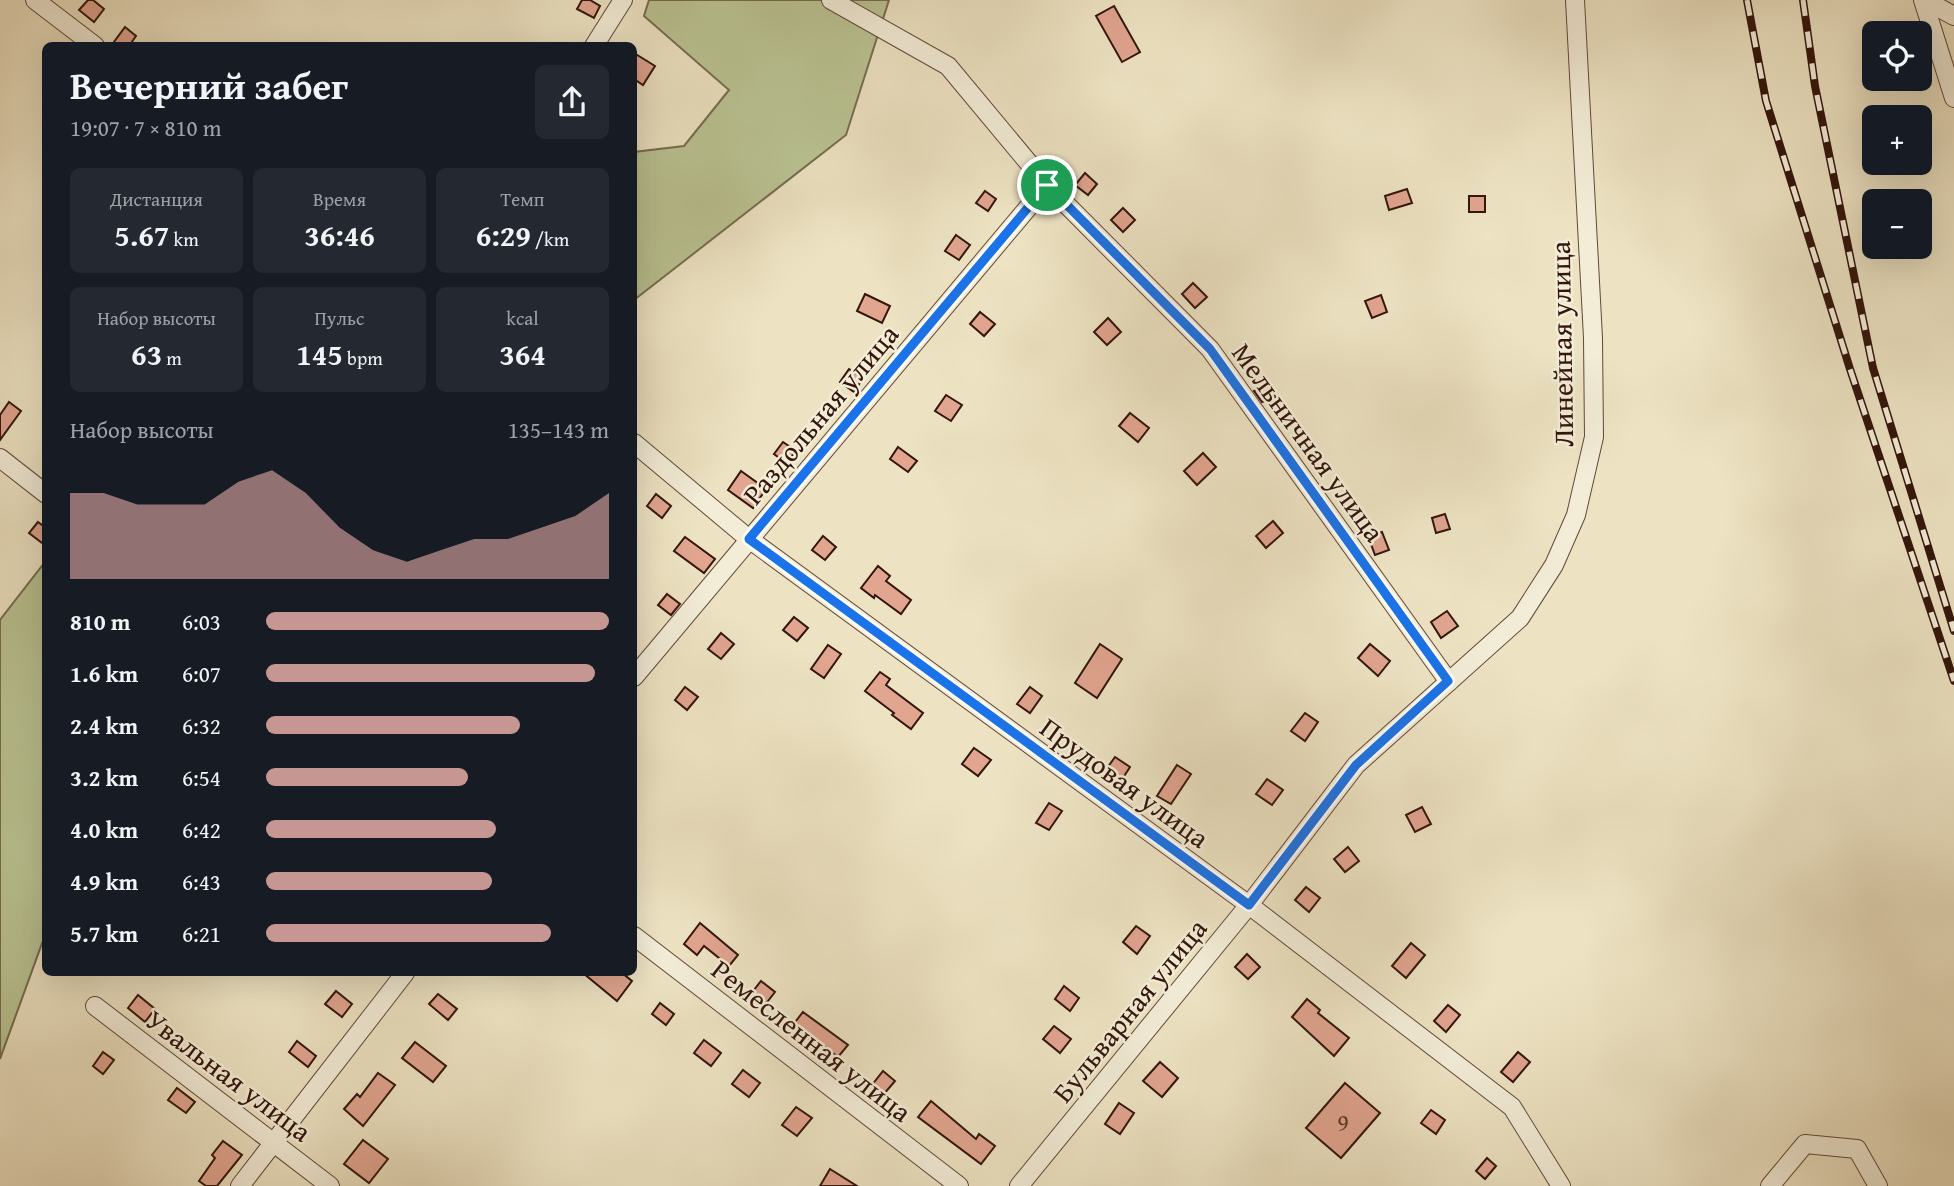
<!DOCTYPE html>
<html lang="ru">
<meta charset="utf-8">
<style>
:root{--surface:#171b24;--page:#242831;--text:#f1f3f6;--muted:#9ea1a6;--accent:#c59692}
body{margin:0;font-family:"Gentium Book Plus",serif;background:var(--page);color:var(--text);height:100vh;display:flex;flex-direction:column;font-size:26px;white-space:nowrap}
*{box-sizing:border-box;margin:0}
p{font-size:23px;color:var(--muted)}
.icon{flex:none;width:38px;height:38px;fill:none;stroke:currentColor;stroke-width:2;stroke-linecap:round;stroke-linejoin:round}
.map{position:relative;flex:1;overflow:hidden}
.panel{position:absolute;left:42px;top:42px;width:595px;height:934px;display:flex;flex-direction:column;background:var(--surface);border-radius:10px;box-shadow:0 7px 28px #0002}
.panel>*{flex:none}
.fabs{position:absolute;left:1862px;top:21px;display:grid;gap:14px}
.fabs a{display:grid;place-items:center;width:70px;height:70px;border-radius:10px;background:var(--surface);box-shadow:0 7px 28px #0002;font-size:35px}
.pin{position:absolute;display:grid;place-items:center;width:60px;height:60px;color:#fff;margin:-30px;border:4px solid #fff;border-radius:50%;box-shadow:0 2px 7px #0007}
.round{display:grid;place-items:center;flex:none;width:74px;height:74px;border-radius:10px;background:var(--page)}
.headline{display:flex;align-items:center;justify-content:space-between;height:119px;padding:0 28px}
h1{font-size:38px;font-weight:600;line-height:52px}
.figures{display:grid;grid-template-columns:repeat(3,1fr);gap:10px;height:119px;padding:7px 28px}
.figures div{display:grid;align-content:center;border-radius:10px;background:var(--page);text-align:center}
.figures b{font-size:30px;font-weight:600}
.figures small{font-size:19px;font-weight:400}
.figures p{font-size:19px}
.chart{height:196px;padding:14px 28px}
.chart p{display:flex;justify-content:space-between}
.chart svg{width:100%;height:126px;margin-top:7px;fill:var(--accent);opacity:.7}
ul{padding:0 28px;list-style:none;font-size:23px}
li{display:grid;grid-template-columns:112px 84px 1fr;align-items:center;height:52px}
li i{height:18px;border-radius:9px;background:var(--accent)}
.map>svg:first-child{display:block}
.green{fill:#bac393;stroke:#766c4f;stroke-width:2}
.building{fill:#e1a590;stroke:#33150b;stroke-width:2}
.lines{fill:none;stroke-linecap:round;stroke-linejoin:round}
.minor-casing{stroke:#624839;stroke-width:20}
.minor{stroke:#f3edd8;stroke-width:18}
.rail-casing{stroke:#33150b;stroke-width:8}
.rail{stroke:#f3edd8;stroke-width:5;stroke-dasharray:16;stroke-linecap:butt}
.route-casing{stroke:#fff;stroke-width:14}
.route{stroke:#1a73e8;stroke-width:9}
.labels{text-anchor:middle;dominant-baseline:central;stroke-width:5;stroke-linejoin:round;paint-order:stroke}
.number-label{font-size:24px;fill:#5e392c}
.street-label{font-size:28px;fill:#33150b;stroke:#f3edd8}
</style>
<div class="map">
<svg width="1954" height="1186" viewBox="0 0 1954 1186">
<rect width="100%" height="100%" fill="#ede3c3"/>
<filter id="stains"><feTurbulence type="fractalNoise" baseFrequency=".00286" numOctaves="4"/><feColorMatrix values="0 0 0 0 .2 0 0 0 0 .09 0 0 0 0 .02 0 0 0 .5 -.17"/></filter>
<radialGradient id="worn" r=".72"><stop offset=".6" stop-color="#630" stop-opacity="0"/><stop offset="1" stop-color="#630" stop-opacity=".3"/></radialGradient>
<!-- green -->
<g class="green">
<path d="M 649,0 L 889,0 L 846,135 L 634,300 L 634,152 L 684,146 L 729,90 L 644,16 Z"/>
<path d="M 45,562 L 45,935 L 0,1059 L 0,620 Z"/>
</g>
<!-- building -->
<g class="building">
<path d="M 88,0 L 93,0 L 104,9 L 94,22 L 79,10 Z"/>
<path d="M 582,0 L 590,0 L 600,6 L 594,18 L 577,9 Z"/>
<path d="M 1114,6 L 1140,52 L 1122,62 L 1096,16 Z"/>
<path d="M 125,27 L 136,36 L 129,46 L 111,46 Z"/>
<path d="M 634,53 L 655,66 L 643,85 L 634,79 Z"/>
<path d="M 1085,173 L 1097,184 L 1088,195 L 1075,185 Z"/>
<path d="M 1407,189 L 1412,203 L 1389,210 L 1385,196 Z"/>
<path d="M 985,191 L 996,199 L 988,211 L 976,203 Z"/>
<rect x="1469" y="196" width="16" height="16"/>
<path d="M 1123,208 L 1135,220 L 1123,232 L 1111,220 Z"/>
<path d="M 956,235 L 970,245 L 959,260 L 945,251 Z"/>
<path d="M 1193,283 L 1207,297 L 1195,308 L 1182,294 Z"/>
<path d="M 865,294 L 890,306 L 882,323 L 857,311 Z"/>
<path d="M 1381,295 L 1387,312 L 1372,318 L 1365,301 Z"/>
<path d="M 980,312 L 995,324 L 984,336 L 970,324 Z"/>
<path d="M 1108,318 L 1121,332 L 1107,345 L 1094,332 Z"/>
<path d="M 849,369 L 863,378 L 854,392 L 840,382 Z"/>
<path d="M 1270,385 L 1275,397 L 1262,402 L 1254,391 Z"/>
<path d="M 946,395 L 962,405 L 951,421 L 935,411 Z"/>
<path d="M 9,402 L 21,411 L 0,440 L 0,415 Z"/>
<path d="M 1130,413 L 1149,428 L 1138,442 L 1119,426 Z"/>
<path d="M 783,442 L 796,451 L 786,463 L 774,454 Z"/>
<path d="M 898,447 L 917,461 L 908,472 L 890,459 Z"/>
<path d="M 1203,453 L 1216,467 L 1197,485 L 1184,471 Z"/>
<path d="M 741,471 L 766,489 L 753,508 L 728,490 Z"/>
<path d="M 656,494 L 671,506 L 662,518 L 647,506 Z"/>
<path d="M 1445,514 L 1450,529 L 1436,533 L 1432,518 Z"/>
<path d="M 1273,521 L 1283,533 L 1266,548 L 1256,536 Z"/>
<path d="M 38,522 L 46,528 L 46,546 L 29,533 Z"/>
<path d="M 1382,532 L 1389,550 L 1375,555 L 1368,536 Z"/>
<path d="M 823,536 L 836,547 L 825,560 L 812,550 Z"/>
<path d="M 685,537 L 715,559 L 704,573 L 674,551 Z"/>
<path d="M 878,566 L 890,576 L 886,581 L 911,600 L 901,614 L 875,595 L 874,598 L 861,588 Z"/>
<path d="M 667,594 L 680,604 L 671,615 L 658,605 Z"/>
<path d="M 1447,611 L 1458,626 L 1441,638 L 1431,622 Z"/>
<path d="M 794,617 L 808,628 L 797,641 L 783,630 Z"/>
<path d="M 721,633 L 734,644 L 721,659 L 708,649 Z"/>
<path d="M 1100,644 L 1122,659 L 1097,698 L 1075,683 Z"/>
<path d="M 1370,644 L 1390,661 L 1378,676 L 1358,658 Z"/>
<path d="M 828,645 L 841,654 L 824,678 L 811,669 Z"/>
<path d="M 880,672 L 890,679 L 886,685 L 923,713 L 911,729 L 892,715 L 894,713 L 865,691 Z"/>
<path d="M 685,687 L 698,697 L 687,710 L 675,700 Z"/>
<path d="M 1030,687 L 1042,696 L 1030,713 L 1017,704 Z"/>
<path d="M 1305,713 L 1318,722 L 1305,741 L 1291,731 Z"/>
<path d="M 974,748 L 991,760 L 978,776 L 962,764 Z"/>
<path d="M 1115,757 L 1130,767 L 1121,781 L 1105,771 Z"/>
<path d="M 1177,765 L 1191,774 L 1171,804 L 1157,796 Z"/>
<path d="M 1267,779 L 1283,790 L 1272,805 L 1256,794 Z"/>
<path d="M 1049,803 L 1062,811 L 1049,830 L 1036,823 Z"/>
<path d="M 1422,807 L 1431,824 L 1415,832 L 1406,815 Z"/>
<path d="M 1348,847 L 1359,861 L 1345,872 L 1334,859 Z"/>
<path d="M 1306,887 L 1320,898 L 1309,912 L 1295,900 Z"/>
<path d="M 700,923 L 738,955 L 729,966 L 704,946 L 697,955 L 684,944 Z"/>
<path d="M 1136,926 L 1150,936 L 1137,954 L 1123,942 Z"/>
<path d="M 1411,943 L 1425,955 L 1406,978 L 1392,966 Z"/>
<path d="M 1247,954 L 1260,967 L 1248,979 L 1235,967 Z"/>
<path d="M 583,973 L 622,973 L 632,981 L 617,1001 Z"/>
<path d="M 761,981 L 775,992 L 764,1006 L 750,995 Z"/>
<path d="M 1064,986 L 1079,998 L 1070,1011 L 1055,999 Z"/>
<path d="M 336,991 L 352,1004 L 342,1017 L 325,1004 Z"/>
<path d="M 438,994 L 457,1009 L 448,1020 L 429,1004 Z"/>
<path d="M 138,995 L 155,1009 L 145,1022 L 128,1008 Z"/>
<path d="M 1307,999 L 1320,1010 L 1318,1013 L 1349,1038 L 1334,1056 L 1292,1017 Z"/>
<path d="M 660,1003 L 674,1014 L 666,1025 L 652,1014 Z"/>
<path d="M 1448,1005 L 1460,1015 L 1446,1032 L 1434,1021 Z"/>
<path d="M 803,1012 L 848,1045 L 838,1057 L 811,1036 L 809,1039 L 792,1026 Z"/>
<path d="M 1054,1026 L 1071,1039 L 1060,1053 L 1043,1039 Z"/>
<path d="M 704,1040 L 721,1053 L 711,1066 L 694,1053 Z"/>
<path d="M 297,1041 L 316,1056 L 308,1067 L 289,1052 Z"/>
<path d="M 415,1042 L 446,1066 L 433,1082 L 402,1058 Z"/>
<path d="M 103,1052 L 114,1060 L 103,1074 L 93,1066 Z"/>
<path d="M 1518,1052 L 1530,1062 L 1513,1082 L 1501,1072 Z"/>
<path d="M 1160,1062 L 1178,1078 L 1162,1097 L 1143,1081 Z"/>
<path d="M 743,1070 L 760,1083 L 749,1097 L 732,1084 Z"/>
<path d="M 883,1071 L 895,1081 L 884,1094 L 872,1085 Z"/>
<path d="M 378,1073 L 395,1085 L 363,1126 L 344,1109 L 357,1094 L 360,1097 Z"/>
<path d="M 1345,1083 L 1380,1113 L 1341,1158 L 1306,1128 Z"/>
<path d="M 177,1088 L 195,1102 L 186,1113 L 168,1100 Z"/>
<path d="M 931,1101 L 976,1139 L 979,1134 L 995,1146 L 981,1164 L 918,1117 Z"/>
<path d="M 1119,1103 L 1134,1113 L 1120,1134 L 1105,1124 Z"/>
<path d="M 796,1107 L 812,1118 L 797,1136 L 782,1125 Z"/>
<path d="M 1431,1110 L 1445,1120 L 1436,1134 L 1421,1123 Z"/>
<path d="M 363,1140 L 388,1159 L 369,1183 L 344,1164 Z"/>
<path d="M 223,1141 L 242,1155 L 217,1186 L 206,1186 L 199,1181 L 215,1158 L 212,1155 Z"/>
<path d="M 1487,1158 L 1496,1166 L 1485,1179 L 1476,1171 Z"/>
<path d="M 830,1169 L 857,1186 L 820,1186 Z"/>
</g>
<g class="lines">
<defs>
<g id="minor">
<path d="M 35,0 L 95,46"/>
<path d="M 831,0 L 948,66 L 1047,185 L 1210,349 L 1449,682"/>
<path d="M 1923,0 L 1954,98"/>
<path d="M 1925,0 L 1954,16"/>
<path d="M 594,46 L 623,0"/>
<path d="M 634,443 L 749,539 L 1249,905 L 1512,1107 L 1561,1186"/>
<path d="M 0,458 L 46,494"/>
<path d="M 634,677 L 1047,185"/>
<path d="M 634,936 L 959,1186"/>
<path d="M 95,1006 L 330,1186"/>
<path d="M 240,1186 L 405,973"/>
<path d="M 1019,1186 L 1249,905 L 1356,765 L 1520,618 L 1554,565 L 1576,515 L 1594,437 L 1593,338 L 1575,0"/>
<path d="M 1770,1186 L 1805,1144 L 1857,1149 L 1878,1186"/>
</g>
</defs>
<!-- minor casing -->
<use href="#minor" class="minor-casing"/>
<!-- minor -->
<use href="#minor" class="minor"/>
<defs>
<g id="rail">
<path d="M 1747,0 L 1766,101 L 1850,369 L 1954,681"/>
<path d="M 1803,0 L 1815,86 L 1873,368 L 1954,631"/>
</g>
</defs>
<!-- rail casing -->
<use href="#rail" class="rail-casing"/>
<!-- rail -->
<use href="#rail" class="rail"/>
</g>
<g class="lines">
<defs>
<path id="route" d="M 1047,185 L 1210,349 L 1448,681 L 1356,765 L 1249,905 L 749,539 Z"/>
</defs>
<!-- route casing -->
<use href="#route" class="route-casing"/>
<!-- route -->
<use href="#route" class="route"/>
</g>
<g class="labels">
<!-- number labels -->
<g class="number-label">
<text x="1343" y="1121">9</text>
</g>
<!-- street labels -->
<g class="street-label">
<text transform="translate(1561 344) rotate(-91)">Линейная улица</text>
<text transform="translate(820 414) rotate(-50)">Раздольная улица</text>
<text transform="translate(1309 442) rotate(54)">Мельничная улица</text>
<text transform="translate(1125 782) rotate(36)">Прудовая улица</text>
<text transform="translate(1129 1010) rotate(-51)">Бульварная улица</text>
<text transform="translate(812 1040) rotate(38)">Ремесленная улица</text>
<text transform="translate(229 1075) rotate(37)">Увальная улица</text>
</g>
</g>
<rect width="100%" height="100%" filter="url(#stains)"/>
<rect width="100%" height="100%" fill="url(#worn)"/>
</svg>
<div class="fabs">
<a><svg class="icon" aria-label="locate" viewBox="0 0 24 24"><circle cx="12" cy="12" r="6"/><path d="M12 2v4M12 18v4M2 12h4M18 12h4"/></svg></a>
<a>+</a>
<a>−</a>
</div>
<div class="pin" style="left:1047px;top:185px;background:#1e9e55"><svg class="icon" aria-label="arrive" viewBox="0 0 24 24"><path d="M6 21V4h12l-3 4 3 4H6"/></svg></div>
<section class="panel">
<div class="headline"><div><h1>Вечерний забег</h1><p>19:07 · 7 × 810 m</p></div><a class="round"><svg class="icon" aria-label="share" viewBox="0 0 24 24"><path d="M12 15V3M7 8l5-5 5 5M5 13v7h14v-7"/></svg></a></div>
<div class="figures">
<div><p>Дистанция</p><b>5.67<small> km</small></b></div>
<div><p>Время</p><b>36:46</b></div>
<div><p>Темп</p><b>6:29<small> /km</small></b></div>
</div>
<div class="figures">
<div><p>Набор высоты</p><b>63<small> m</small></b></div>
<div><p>Пульс</p><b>145<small> bpm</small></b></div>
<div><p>kcal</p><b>364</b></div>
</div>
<div class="chart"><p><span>Набор высоты</span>135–143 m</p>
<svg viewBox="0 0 160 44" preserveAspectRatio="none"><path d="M0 44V14L10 14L20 18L30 18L40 18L50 10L60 6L70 14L80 26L90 34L100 38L110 34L120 30L130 30L140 26L150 22L160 14V44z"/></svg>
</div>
<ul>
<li><b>810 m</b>6:03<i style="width:100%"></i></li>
<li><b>1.6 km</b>6:07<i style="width:96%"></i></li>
<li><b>2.4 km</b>6:32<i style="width:74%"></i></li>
<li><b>3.2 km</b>6:54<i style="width:59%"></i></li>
<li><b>4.0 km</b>6:42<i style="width:67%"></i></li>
<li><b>4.9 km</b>6:43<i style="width:66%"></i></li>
<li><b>5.7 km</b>6:21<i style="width:83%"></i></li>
</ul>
</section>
</div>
